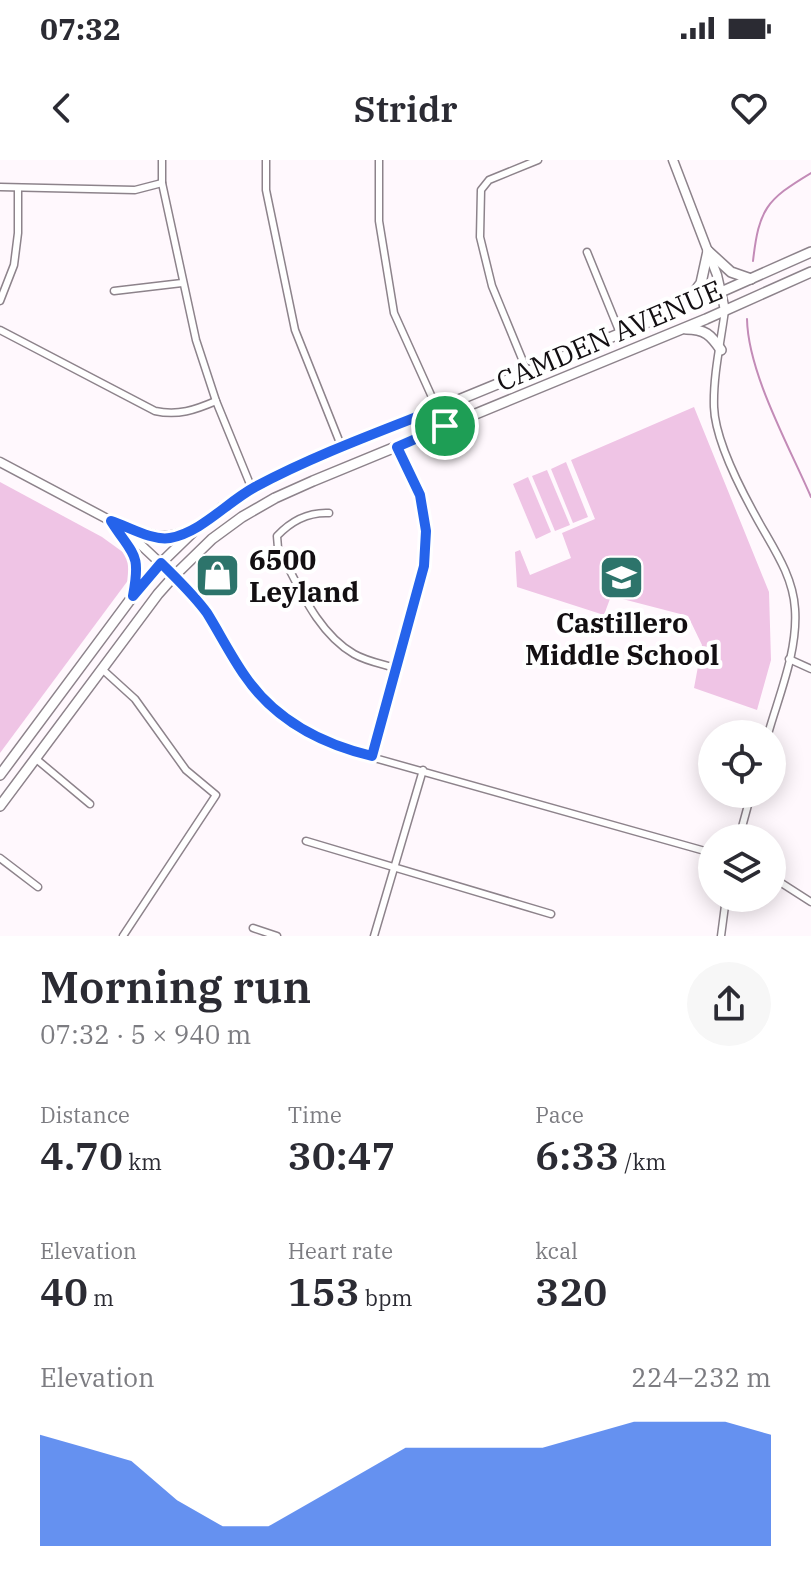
<!DOCTYPE html>
<meta charset="utf-8">
<style>
:root{--surface:#fff;--page:#f7f7f7;--text:#2b2b33;--muted:#7c7c81;--accent:#2563eb}
body{margin:0;font-family:"IBM Plex Serif",serif;background:var(--page);color:var(--text);height:100vh;display:flex;flex-direction:column;font-size:30px;white-space:nowrap}
*{box-sizing:border-box;margin:0}
p{font-size:26px;color:var(--muted)}
.icon{flex:none;width:44px;height:44px;fill:none;stroke:currentColor;stroke-width:2;stroke-linecap:round;stroke-linejoin:round}
.map{position:relative;height:776px;overflow:hidden}
.details{display:flex;flex-direction:column;background:var(--surface);flex:1}
.details>*{flex:none}
.fabs{position:absolute;left:698px;top:560px;display:grid;gap:16px}
.fabs a{display:grid;place-items:center;width:88px;height:88px;border-radius:50%;background:var(--surface);box-shadow:0 4px 20px #0003;font-size:40px}
.pin{position:absolute;display:grid;place-items:center;width:68px;height:68px;color:#fff;margin:-34px;border:4px solid #fff;border-radius:50%;box-shadow:0 2px 8px #0007}
.round{display:grid;place-items:center;flex:none;width:84px;height:84px;border-radius:42px;background:var(--page)}
.head{display:flex;align-items:center;justify-content:space-between;height:136px;padding:0 40px}
h1{font-size:44px;font-weight:600;line-height:60px}
.figures{display:grid;grid-template-columns:repeat(3,1fr);gap:12px;height:136px;padding:8px 40px}
.figures div{display:grid;align-content:center}
.figures b{font-size:40px;font-weight:600}
.figures small{font-size:22px;font-weight:400}
.figures p{font-size:22px}
.chart{height:224px;padding:16px 40px}
.chart p{display:flex;justify-content:space-between}
.chart svg{width:100%;height:144px;margin-top:8px;fill:var(--accent);opacity:.7}
.status{display:flex;justify-content:space-between;align-items:center;height:56px;padding:0 40px;background:var(--surface);direction:ltr}
.status svg{height:22px;fill:currentColor}
header{display:flex;justify-content:space-between;align-items:center;height:104px;padding:0 40px;background:var(--surface);font-size:36px;font-weight:600}
.map>svg:first-child{display:block}
.green{fill:#efc4e5}
.lines{fill:none;stroke-linecap:round;stroke-linejoin:round}
.stream{stroke:#c38bb7;stroke-width:2}
.minor-casing{stroke:#8d838b;stroke-width:9}
.tertiary-casing{stroke:#8d838b;stroke-width:11}
.secondary-casing{stroke:#8d838b;stroke-width:12}
.minor{stroke:#fff;stroke-width:6}
.tertiary{stroke:#fff;stroke-width:8}
.secondary{stroke:#fff;stroke-width:9}
.route-casing{stroke:#fff;stroke-width:16}
.route{stroke:#2563eb;stroke-width:10}
.labels{text-anchor:middle;dominant-baseline:central;stroke-width:8;stroke-linejoin:round;paint-order:stroke}
.street-label{font-size:28px;fill:#130f12;stroke:#fff}
.poi-label{font-size:28px;font-weight:bold;fill:#130f12;stroke:#fff;text-anchor:start}
</style>
<div class="status"><b>07:32</b><svg viewBox="0 0 49 12"><path d="M0 12V9h3v3zM5 12V6h3v6zM10 12V3h3v9zM15 12V0h3v12zM26 1h20v11H26zM47 4h2v5h-2z"/></svg></div>
<header><svg class="icon" aria-label="back" viewBox="0 0 24 24"><path d="M15 5l-7 7 7 7"/></svg>Stridr<svg class="icon" aria-label="heart" viewBox="0 0 24 24"><path d="M12 20l-8-8c-3-5 5-10 8-4 3-6 11-1 8 4z"/></svg></header>
<div class="map">
<svg width="811" height="776" viewBox="0 0 811 776">
<rect width="100%" height="100%" fill="#fff8fd"/>
<!-- green -->
<g class="green">
<path d="M 694,247 L 769,432 L 771,500 L 757,550 L 694,528 L 702,485 L 688,456 L 611,436 L 604,455 L 517,427 L 515,392 L 520,390 L 530,415 L 571,398 L 562,373 L 595,359 L 571,300 Z"/>
<path d="M 566,302 L 588,357 L 573,363 L 551,309 Z"/>
<path d="M 547,310 L 570,365 L 555,371 L 532,316 Z"/>
<path d="M 528,317 L 551,372 L 536,379 L 513,324 Z"/>
<path d="M 0,322 L 102,377 L 131,398 L 132,415 L 0,593 Z"/>
</g>
<g class="lines">
<!-- stream -->
<g class="stream">
<path d="M 753,101 C 759,49 766,40 811,13"/>
<path d="M 747,159 C 748,213 789,286 811,337"/>
</g>
<defs>
<g id="minor">
<path d="M 162,0 L 162,23 L 196,180 L 216,241 L 252,329"/>
<path d="M 266,0 L 266,30 L 295,170 L 342,288"/>
<path d="M 379,0 L 379,61 L 394,153 L 445,266"/>
<path d="M 0,27 L 135,30 L 162,23"/>
<path d="M 587,92 L 620,173"/>
<path d="M 114,131 L 182,123"/>
<path d="M 0,141 L 14,105 L 18,73 L 18,28"/>
<path d="M 725,150 C 721,181 713,215 714,247 C 715,279 739,326 755,355 C 771,385 793,414 795,449 C 798,491 779,535 768,574"/>
<path d="M 0,170 L 155,251 C 178,256 195,250 216,241"/>
<path d="M 527,211 L 492,126 L 480,77 L 481,30 L 489,20 L 538,0"/>
<path d="M 329,353 C 308,352 291,361 277,376 L 278,388 C 298,424 316,472 354,494 C 366,501 382,504 395,508"/>
<path d="M 174,416 L 205,451 L 247,519 L 273,548 L 303,571 L 339,588 L 712,693"/>
<path d="M 789,499 L 811,509"/>
<path d="M 102,509 L 135,539 L 186,610 L 216,635 L 123,776"/>
<path d="M 372,596 L 424,406 L 426,371 L 420,335 L 397,287"/>
<path d="M 35,598 L 90,644"/>
<path d="M 739,678 L 751,634"/>
<path d="M 306,681 L 551,754"/>
<path d="M 0,698 L 38,727"/>
<path d="M 772,717 L 811,742"/>
<path d="M 253,768 L 277,776"/>
<path d="M 374,776 L 423,610"/>
<path d="M 721,776 L 726,738"/>
</g>
<g id="tertiary">
<path d="M 673,0 L 717,115 L 725,150"/>
<path d="M 0,302 L 111,361 L 127,372 L 174,416"/>
</g>
<g id="secondary">
<path d="M 708,91 L 731,112 L 751,119"/>
<path d="M 685,145 L 701,123 L 708,91"/>
<path d="M 686,169 C 705,169 711,175 721,190"/>
<path d="M 111,361 C 147,373 155,384 192,370"/>
<path d="M 111,361 C 132,394 142,392 133,433"/>
<path d="M 0,615 L 133,436 L 161,403 L 196,369 L 223,347 L 252,329 L 293,308 L 721,132 L 811,92"/>
<path d="M 0,646 L 158,434 L 174,416 L 212,379 L 242,357 L 275,338 L 313,321 L 706,159 L 811,112"/>
</g>
</defs>
<!-- minor casing -->
<use href="#minor" class="minor-casing"/>
<!-- tertiary casing -->
<use href="#tertiary" class="tertiary-casing"/>
<!-- secondary casing -->
<use href="#secondary" class="secondary-casing"/>
<!-- minor -->
<use href="#minor" class="minor"/>
<!-- tertiary -->
<use href="#tertiary" class="tertiary"/>
<!-- secondary -->
<use href="#secondary" class="secondary"/>
</g>
<g class="lines">
<defs>
<path id="route" d="M 437,249 L 445,266 L 397,287 L 420,335 L 426,371 L 424,406 L 372,596 C 322,584 275,560 245,516 C 231,496 220,474 207,453 C 194,435 177,419 161,403 L 133,436 C 141,392 134,397 111,361 C 129,367 152,381 170,378 C 202,372 227,342 255,327 C 313,296 376,273 437,249 Z"/>
</defs>
<!-- route casing -->
<use href="#route" class="route-casing"/>
<!-- route -->
<use href="#route" class="route"/>
</g>
<!-- icons -->
<defs>
<symbol id="shop-square" viewBox="-11 -11 22 22"><rect x="-9" y="-9" width="18" height="18" rx="4" fill="#2d746b" stroke="#fff"/><path d="M-5-2.5h2.3a2.7 3.5 0 0 1 5.4 0H5L5.5 6h-11ZM-1.5-2.5h3a1.5 2.3 0 0 0-3 0Z" fill="#fff"/></symbol>
<symbol id="school-square" viewBox="-11 -11 22 22"><rect x="-9" y="-9" width="18" height="18" rx="4" fill="#2d746b" stroke="#fff"/><path d="M0-5L7-2L0 1L-7-2ZM-4 1L0 2.5L4 1V4Q0 6-4 4Z" fill="#fff"/></symbol>
</defs>
<g fill-rule="evenodd">
<use href="#shop-square" x="192" y="390" width="51" height="51"/>
<use href="#school-square" x="596" y="392" width="51" height="51"/>
</g>
<g class="labels">
<!-- street labels -->
<g class="street-label">
<text transform="translate(609 175) rotate(-23)">CAMDEN AVENUE</text>
</g>
<!-- poi labels -->
<g class="poi-label">
<text x="249" y="399">6500<tspan x="249" dy="32">Leyland</tspan></text>
<text x="622" y="462" text-anchor="middle">Castillero<tspan x="622" dy="32">Middle School</tspan></text>
</g>
</g>
</svg>
<div class="fabs">
<a><svg class="icon" aria-label="locate" viewBox="0 0 24 24"><circle cx="12" cy="12" r="6"/><path d="M12 2v4M12 18v4M2 12h4M18 12h4"/></svg></a>
<a><svg class="icon" aria-label="layers" viewBox="0 0 24 24"><path d="M12 4l9 5-9 5-9-5zM3 14l9 5 9-5"/></svg></a>
</div>
<div class="pin" style="left:445px;top:266px;background:#1e9e55"><svg class="icon" aria-label="arrive" viewBox="0 0 24 24"><path d="M6 21V4h12l-3 4 3 4H6"/></svg></div>
</div>
<section class="details">
<div class="head"><div><h1>Morning run</h1><p>07:32 · 5 × 940 m</p></div><a class="round"><svg class="icon" aria-label="share" viewBox="0 0 24 24"><path d="M12 15V3M7 8l5-5 5 5M5 13v7h14v-7"/></svg></a></div>
<div class="figures">
<div><p>Distance</p><b>4.70<small> km</small></b></div>
<div><p>Time</p><b>30:47</b></div>
<div><p>Pace</p><b>6:33<small> /km</small></b></div>
</div>
<div class="figures">
<div><p>Elevation</p><b>40<small> m</small></b></div>
<div><p>Heart rate</p><b>153<small> bpm</small></b></div>
<div><p>kcal</p><b>320</b></div>
</div>
<div class="chart"><p><span>Elevation</span>224–232 m</p>
<svg viewBox="0 0 160 44" preserveAspectRatio="none"><path d="M0 44V10L10 14L20 18L30 30L40 38L50 38L60 30L70 22L80 14L90 14L100 14L110 14L120 10L130 6L140 6L150 6L160 10V44z"/></svg>
</div>
</section>
